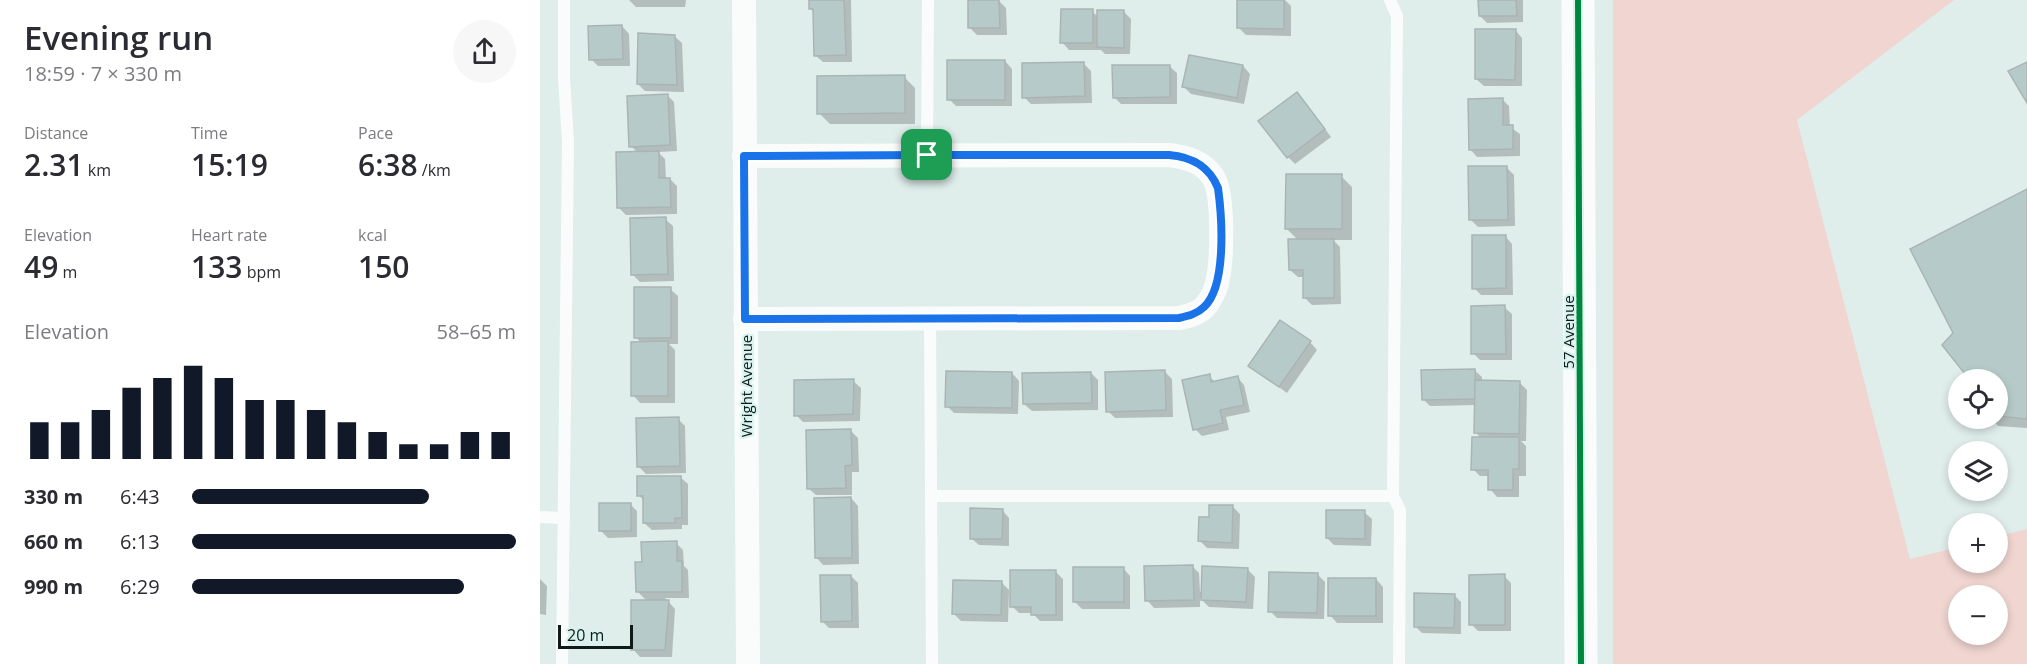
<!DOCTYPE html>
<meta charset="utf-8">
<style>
:root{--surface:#fff;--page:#f7f7f7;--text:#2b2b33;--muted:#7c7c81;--accent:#111827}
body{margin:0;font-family:"Open Sans",sans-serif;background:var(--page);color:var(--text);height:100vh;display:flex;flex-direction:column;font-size:22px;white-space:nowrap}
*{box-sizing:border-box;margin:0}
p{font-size:20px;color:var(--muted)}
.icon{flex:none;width:33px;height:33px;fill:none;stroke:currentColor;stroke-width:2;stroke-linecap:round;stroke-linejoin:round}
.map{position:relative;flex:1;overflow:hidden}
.side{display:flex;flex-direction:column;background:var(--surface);width:540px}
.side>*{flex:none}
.tools{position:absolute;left:1408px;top:369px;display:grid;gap:12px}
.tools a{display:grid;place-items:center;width:60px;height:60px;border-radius:50%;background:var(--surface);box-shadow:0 3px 9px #0003;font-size:30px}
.scale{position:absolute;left:18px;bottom:15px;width:75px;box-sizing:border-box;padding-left:6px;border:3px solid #101a18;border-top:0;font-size:16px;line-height:21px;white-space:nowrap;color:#101a18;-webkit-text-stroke:4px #d9f3ef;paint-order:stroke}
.pin{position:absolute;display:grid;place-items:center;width:51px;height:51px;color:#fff;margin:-26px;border-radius:12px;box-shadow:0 3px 9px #0006}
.round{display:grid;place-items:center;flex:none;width:63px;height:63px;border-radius:32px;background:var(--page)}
.headline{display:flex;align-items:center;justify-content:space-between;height:102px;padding:0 24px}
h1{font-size:33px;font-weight:600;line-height:45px}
.stats{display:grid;grid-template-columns:repeat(3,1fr);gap:9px;height:102px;padding:6px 24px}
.stats div{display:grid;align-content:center}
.stats b{font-size:30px;font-weight:600}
.stats small{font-size:16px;font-weight:400}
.stats p{font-size:16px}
.chart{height:168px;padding:12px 24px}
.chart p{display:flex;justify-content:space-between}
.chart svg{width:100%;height:108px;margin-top:6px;stroke:var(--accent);stroke-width:6}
ul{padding:0 24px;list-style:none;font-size:20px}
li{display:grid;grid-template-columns:96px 72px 1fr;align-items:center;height:45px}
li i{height:15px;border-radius:8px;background:var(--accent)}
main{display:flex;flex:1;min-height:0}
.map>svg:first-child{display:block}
.green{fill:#f0d5d0;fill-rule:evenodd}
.shadow{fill:#0003}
.building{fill:#b6cbc9;stroke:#aab5b3;stroke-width:1.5}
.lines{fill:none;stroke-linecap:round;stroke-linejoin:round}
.lane{stroke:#fafcfc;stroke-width:12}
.street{stroke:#fafcfc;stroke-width:24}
.secondary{stroke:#fafcfc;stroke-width:33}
.cycleway-casing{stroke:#d9f3ef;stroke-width:10}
.cycleway{stroke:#00873e;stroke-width:6}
.route-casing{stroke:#fff;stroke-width:12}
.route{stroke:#1a73e8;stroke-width:8}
.labels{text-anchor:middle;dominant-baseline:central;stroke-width:4.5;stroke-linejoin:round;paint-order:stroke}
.street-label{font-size:15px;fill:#101a18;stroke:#d9f3ef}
</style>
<main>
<section class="side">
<div class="headline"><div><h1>Evening run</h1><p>18:59 · 7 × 330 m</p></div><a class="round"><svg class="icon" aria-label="share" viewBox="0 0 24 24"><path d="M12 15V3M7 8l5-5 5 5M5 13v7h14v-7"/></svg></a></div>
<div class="stats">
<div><p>Distance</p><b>2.31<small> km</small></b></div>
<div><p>Time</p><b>15:19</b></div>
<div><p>Pace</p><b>6:38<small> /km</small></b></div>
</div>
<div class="stats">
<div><p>Elevation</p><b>49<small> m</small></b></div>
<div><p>Heart rate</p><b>133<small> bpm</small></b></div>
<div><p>kcal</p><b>150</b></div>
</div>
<div class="chart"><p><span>Elevation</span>58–65 m</p>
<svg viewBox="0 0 160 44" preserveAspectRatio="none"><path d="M5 44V29M15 44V29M25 44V24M35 44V15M45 44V11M55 44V6M65 44V11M75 44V20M85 44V20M95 44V24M105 44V29M115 44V33M125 44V38M135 44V38M145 44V33M155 44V33"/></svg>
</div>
<ul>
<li><b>330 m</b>6:43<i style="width:73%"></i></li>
<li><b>660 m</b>6:13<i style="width:100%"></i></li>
<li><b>990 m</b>6:29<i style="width:84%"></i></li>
</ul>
</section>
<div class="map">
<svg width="1487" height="664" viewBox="0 0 1487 664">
<rect width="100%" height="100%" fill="#dfedeb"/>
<!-- green -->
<path class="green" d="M 1073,0 L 1414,0 L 1257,120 L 1370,559 L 1419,547 L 1419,562 L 1458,562 L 1458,536 L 1487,529 L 1487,664 L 1073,664 ZM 1419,596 L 1458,596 L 1458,634 L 1419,634 Z"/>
<!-- shadow -->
<g class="shadow">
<path d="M 89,0 L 146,0 L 145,7 L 96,7 Z"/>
<path d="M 270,0 L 311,0 L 312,62 L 283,62 L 275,55 L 275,13 L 270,8 Z"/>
<path d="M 699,0 L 745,0 L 751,6 L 751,36 L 706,35 L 699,28 Z"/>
<path d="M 940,0 L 983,0 L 983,22 L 947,23 L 940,16 Z"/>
<path d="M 459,1 L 466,8 L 467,35 L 437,35 L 430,28 Z"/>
<path d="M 552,11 L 558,17 L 583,11 L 591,19 L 590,54 L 565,54 L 561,50 L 529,50 L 522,42 Z"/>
<path d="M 82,26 L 89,34 L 90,66 L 58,66 L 51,59 Z"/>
<path d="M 975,30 L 982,38 L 982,86 L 944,86 L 936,79 Z"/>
<path d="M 134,36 L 142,43 L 144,92 L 105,91 L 98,84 Z"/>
<path d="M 465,61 L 472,69 L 472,106 L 416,106 L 409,99 Z"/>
<path d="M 544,64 L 551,71 L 552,103 L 491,104 L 484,97 Z"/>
<path d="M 629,66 L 637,73 L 637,104 L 581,104 L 574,97 Z"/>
<path d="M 703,66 L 710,74 L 704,104 L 651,94 L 644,87 Z"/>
<path d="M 364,77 L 375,88 L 375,124 L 290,124 L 279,113 Z"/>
<path d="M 127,95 L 134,102 L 137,151 L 118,152 L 125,159 L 126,179 L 130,179 L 137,186 L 137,214 L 86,215 L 79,208 L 98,153 L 91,146 Z"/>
<path d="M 962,99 L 969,106 L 970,127 L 980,134 L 980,156 L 937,157 L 930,149 Z"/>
<path d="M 764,101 L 791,137 L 755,164 L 748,157 Z"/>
<path d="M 967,168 L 974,175 L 975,226 L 938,227 L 930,219 Z"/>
<path d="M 801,176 L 812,187 L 812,240 L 793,240 L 800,247 L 801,304 L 772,305 L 765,298 L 764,277 L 758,277 L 750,270 L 758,240 L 747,229 Z"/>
<path d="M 1487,190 L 1487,428 L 1458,426 L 1451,418 L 1458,418 L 1458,380 L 1432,380 L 1426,374 L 1415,333 Z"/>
<path d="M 125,219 L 133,226 L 134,281 L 100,282 L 92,274 Z"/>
<path d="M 965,236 L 972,244 L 973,295 L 941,295 L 934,288 Z"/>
<path d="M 130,289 L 138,296 L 138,344 L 129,344 L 135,350 L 135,403 L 100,403 L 93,395 L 101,343 L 96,337 Z"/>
<path d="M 964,307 L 972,314 L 972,360 L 940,360 L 933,353 Z"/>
<path d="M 770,342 L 777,350 L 747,393 L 710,366 Z"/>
<path d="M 934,370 L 942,377 L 942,382 L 980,383 L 987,390 L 986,441 L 981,441 L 986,446 L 986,476 L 979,476 L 979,497 L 957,497 L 950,489 L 950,476 L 940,476 L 933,469 L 942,439 L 936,433 L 937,405 L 890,406 L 883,399 Z"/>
<path d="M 625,372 L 632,379 L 633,417 L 575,418 L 568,411 Z"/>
<path d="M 472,373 L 479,381 L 478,414 L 414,413 L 407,406 Z"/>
<path d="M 551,373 L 558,380 L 558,410 L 492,411 L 484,404 Z"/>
<path d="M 669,376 L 675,382 L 697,377 L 704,385 L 710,412 L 686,417 L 689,430 L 662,436 L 655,429 Z"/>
<path d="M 313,381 L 321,388 L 320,421 L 263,422 L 256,415 Z"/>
<path d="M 138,419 L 145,426 L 146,473 L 106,474 L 99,467 Z"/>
<path d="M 311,431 L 318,438 L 319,472 L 312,472 L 312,495 L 276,495 L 268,488 Z"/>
<path d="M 140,477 L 148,484 L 148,525 L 142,525 L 142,529 L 112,530 L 104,523 L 104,501 L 99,495 Z"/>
<path d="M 311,498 L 318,506 L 319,564 L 283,565 L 276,557 Z"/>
<path d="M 90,504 L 97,511 L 97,537 L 68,538 L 61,531 Z"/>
<path d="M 693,507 L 700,514 L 699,549 L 667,548 L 660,541 Z"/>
<path d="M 462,510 L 469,518 L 469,546 L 439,545 L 431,538 Z"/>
<path d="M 824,512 L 832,519 L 831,546 L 794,545 L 787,538 Z"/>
<path d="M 136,543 L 143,550 L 144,566 L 148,570 L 149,598 L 125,598 L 135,609 L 132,657 L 100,657 L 93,649 L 107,601 L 97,591 Z"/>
<path d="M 652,566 L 659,573 L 660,592 L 707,569 L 715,577 L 713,609 L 669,607 L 660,598 L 660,607 L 614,608 L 607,600 Z"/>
<path d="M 583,568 L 590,576 L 590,609 L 542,609 L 534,601 Z"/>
<path d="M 516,572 L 523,579 L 523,621 L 500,621 L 492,613 L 479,613 L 472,606 Z"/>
<path d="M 778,575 L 785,582 L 784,619 L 737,618 L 730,611 Z"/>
<path d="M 311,576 L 318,583 L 319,628 L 289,628 L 282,621 Z"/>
<path d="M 964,576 L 971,583 L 971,631 L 938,631 L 931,624 Z"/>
<path d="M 0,579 L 7,586 L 6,615 L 0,614 Z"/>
<path d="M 836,579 L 843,587 L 843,623 L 797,623 L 790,615 Z"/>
<path d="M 461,582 L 469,590 L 468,622 L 421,621 L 413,613 Z"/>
<path d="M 914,595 L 921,602 L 921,634 L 882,633 L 875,626 Z"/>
</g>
<!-- building -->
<g class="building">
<path d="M 269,0 L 304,0 L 306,55 L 274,56 L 273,9 L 269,9 Z"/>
<path d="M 428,0 L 459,0 L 460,28 L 428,28 Z"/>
<path d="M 697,0 L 744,0 L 744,29 L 697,28 Z"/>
<path d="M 938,0 L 976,0 L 977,16 L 939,16 Z"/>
<path d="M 521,9 L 553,9 L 553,43 L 520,43 Z"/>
<path d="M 557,10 L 584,10 L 584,48 L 557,47 Z"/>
<path d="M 82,25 L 83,59 L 49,60 L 48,26 Z"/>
<path d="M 935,29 L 976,29 L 975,80 L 935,79 Z"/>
<path d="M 98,33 L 135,35 L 137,85 L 97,84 Z"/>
<path d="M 649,55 L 703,65 L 697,98 L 642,87 Z"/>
<rect x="407" y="60" width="58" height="40"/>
<path d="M 544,62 L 545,96 L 482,98 L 482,63 Z"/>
<path d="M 1487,62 L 1487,103 L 1468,71 Z"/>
<path d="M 572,65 L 630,65 L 630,97 L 573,98 Z"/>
<path d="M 365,75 L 365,113 L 277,114 L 277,76 Z"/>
<path d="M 757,92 L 785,129 L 747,158 L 718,121 Z"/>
<path d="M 128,94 L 130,145 L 89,147 L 87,96 Z"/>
<path d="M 963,98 L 963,125 L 973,125 L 973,149 L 929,150 L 928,99 Z"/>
<path d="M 119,151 L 119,178 L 130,178 L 131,207 L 77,208 L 76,152 Z"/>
<path d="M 928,166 L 967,166 L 968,220 L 929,220 Z"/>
<path d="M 746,174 L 802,174 L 802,229 L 745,229 Z"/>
<path d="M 1487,189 L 1487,419 L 1458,416 L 1458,380 L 1444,380 L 1443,371 L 1425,374 L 1402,345 L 1413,333 L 1370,249 Z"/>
<path d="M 126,217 L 128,274 L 91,275 L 90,218 Z"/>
<path d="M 932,235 L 966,235 L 966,288 L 932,289 Z"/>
<path d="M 748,239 L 794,239 L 794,298 L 763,298 L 763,270 L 749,270 Z"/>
<rect x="94" y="287" width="37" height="51"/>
<path d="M 965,305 L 966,354 L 931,354 L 931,306 Z"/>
<path d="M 740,320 L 771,341 L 739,387 L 708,366 Z"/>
<path d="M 128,341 L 128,396 L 91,396 L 91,342 Z"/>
<path d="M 935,369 L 936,399 L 882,400 L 881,370 Z"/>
<path d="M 625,370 L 626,410 L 566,412 L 565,372 Z"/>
<path d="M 406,371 L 472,372 L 472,408 L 405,407 Z"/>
<path d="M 551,372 L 552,403 L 483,404 L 482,373 Z"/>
<path d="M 670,374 L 671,382 L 698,376 L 704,405 L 680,410 L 683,423 L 653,430 L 642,380 Z"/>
<path d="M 314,379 L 313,414 L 254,416 L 254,380 Z"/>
<path d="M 935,380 L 980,381 L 979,434 L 934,433 Z"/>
<path d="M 139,417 L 140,466 L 97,467 L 96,418 Z"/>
<path d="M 311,429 L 312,465 L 305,466 L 306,488 L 267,489 L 266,430 Z"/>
<path d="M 932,437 L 979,437 L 979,469 L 973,469 L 973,490 L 948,490 L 948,470 L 931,470 Z"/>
<path d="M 97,476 L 141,476 L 142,518 L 135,518 L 135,523 L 103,523 L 103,496 L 97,496 Z"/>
<path d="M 311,497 L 312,558 L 275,558 L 274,498 Z"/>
<rect x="59" y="503" width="32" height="28"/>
<path d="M 669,505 L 693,505 L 692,543 L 658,541 L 659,517 L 669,517 Z"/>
<path d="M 430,508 L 463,509 L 462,539 L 430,539 Z"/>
<path d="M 786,510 L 825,510 L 825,539 L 786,538 Z"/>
<path d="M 137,541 L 137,561 L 142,561 L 142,592 L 96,592 L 95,562 L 102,562 L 101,542 Z"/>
<path d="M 653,565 L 654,600 L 605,601 L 604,566 Z"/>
<path d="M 662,566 L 708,568 L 706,602 L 661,600 Z"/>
<rect x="533" y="567" width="51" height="35"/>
<path d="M 470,570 L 516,570 L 516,615 L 491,615 L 491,607 L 470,607 Z"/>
<path d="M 729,572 L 778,573 L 777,613 L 728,612 Z"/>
<path d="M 965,574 L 965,625 L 929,625 L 929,575 Z"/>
<path d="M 280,575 L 311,575 L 312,621 L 281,622 Z"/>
<rect x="788" y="578" width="48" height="38"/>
<path d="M 413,580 L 462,581 L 461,615 L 412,614 Z"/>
<path d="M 874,593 L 915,594 L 914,628 L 874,627 Z"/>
<path d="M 91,600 L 129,600 L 125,650 L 91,650 Z"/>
</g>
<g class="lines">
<!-- lane -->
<g class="lane">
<path d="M 850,0 L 857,16 L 853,496 L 860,510 L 859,664"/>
<path d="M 387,155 L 388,0"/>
<path d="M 390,318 L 392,664"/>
<path d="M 393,496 L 853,496"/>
<path d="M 0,517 L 24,518"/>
<path d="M 22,664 L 28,142 L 24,79 L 24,0"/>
</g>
<!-- street -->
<g class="street">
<path d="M 204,0 L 208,664"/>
<path d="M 204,156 L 629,155 C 645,157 663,161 673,177 C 684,193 682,258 678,278 C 677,287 672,297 667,304 C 661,313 649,316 639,318 L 205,319"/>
</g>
<!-- secondary -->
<path class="secondary" d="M 1038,0 L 1041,664"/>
<defs>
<g id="cycleway">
<path d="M 1038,0 L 1041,664"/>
<path d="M 204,156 L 629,155 C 645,157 663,161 673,177 C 684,193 682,258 678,278 C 677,287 672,297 667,304 C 661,313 649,316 639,318 L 205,319"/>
</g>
</defs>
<!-- cycleway casing -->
<use href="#cycleway" class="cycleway-casing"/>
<!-- cycleway -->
<use href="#cycleway" class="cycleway"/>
</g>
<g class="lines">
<defs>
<path id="route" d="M 387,155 L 629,155 C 652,157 669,166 678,188 C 682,217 687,286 664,307 C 657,314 648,316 639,318 L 205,319 L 204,156 Z"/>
</defs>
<!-- route casing -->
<use href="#route" class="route-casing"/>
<!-- route -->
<use href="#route" class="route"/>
</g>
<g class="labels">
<!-- street labels -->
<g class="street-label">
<text transform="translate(1028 332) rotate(-90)">57 Avenue</text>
<text transform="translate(206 386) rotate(-90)">Wright Avenue</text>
</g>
</g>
</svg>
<div class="tools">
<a><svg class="icon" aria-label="locate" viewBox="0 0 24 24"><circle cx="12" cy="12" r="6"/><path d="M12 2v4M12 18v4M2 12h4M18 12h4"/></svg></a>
<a><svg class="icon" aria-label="layers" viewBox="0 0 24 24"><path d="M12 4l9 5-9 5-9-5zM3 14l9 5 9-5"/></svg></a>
<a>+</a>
<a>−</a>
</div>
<div class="scale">20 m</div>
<div class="pin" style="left:387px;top:155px;background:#1e9e55"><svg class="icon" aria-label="arrive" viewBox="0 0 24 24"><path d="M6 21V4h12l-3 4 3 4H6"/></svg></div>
</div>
</main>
